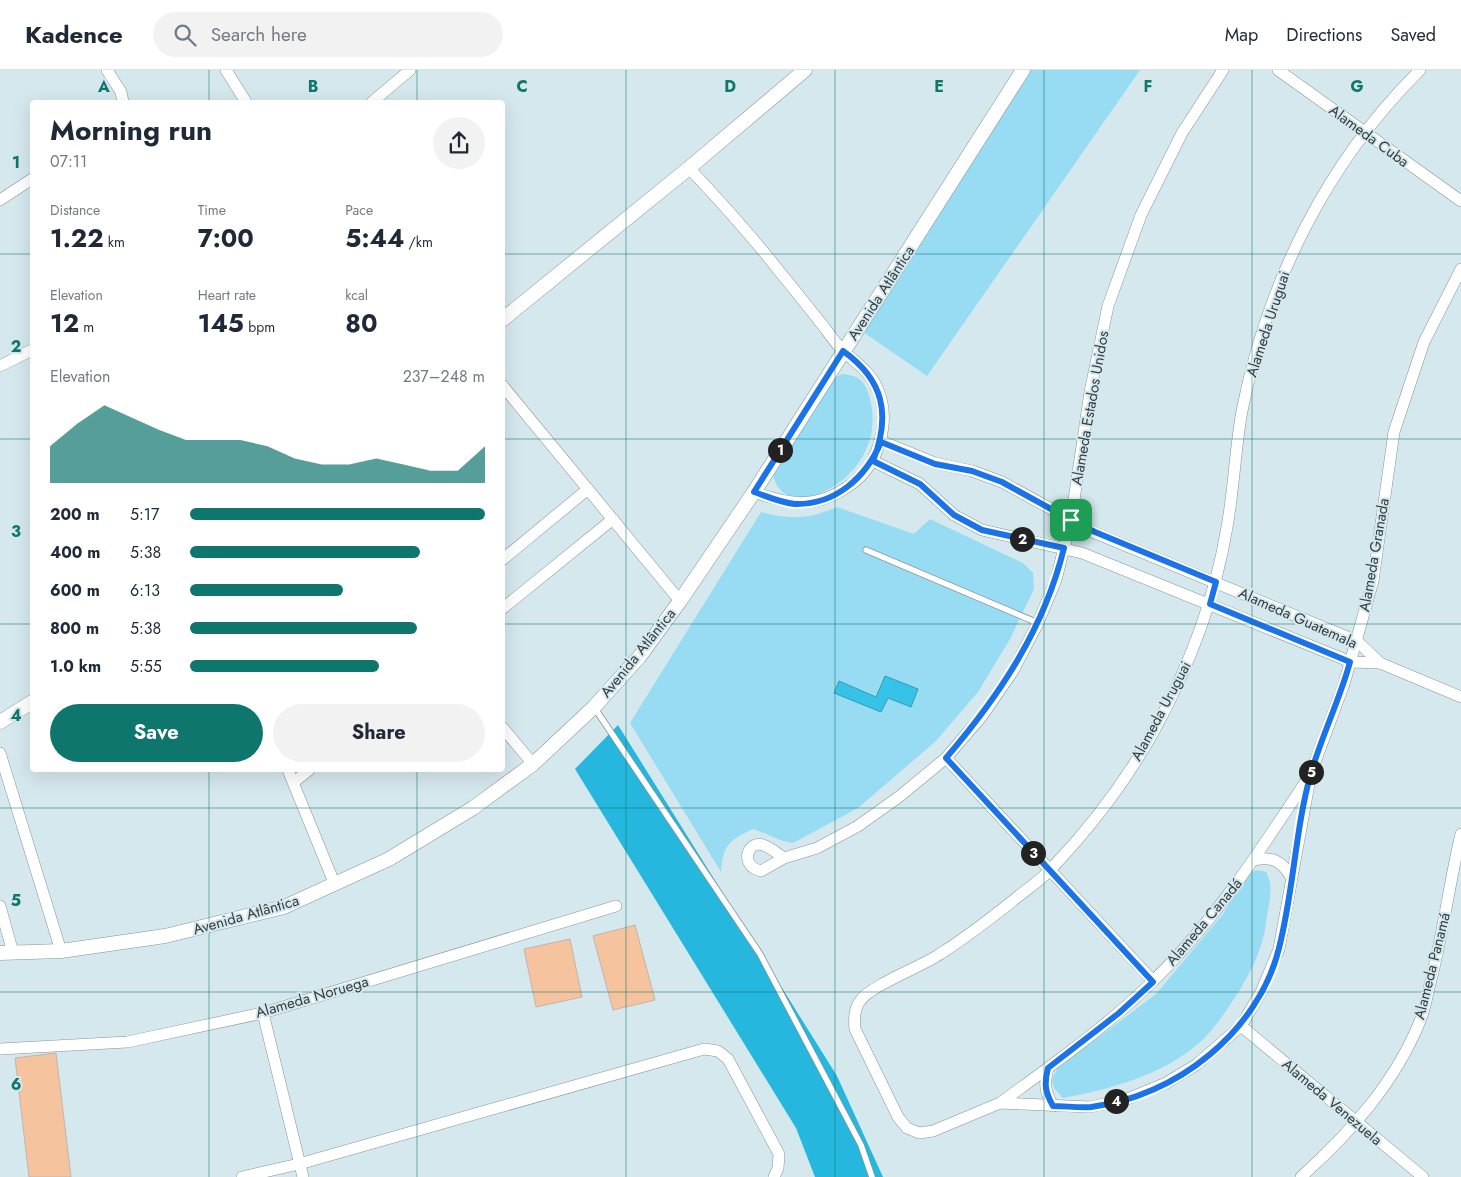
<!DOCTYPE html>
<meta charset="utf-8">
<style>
:root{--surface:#fff;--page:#f2f2f3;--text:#1f2937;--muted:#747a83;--line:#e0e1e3;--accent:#0f766e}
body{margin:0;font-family:Jost,sans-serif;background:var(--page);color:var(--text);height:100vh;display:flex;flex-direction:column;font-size:19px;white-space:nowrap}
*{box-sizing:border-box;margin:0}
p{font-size:16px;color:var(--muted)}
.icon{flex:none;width:28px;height:28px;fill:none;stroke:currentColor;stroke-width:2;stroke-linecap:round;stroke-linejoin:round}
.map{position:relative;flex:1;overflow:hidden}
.panel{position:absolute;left:30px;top:30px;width:475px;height:672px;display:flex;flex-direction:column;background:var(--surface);border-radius:5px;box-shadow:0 5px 20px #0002}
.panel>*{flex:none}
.pin{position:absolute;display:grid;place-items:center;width:42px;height:42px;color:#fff;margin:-21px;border-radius:10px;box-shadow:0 2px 8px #0006}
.km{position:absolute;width:25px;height:25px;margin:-12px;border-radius:50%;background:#222;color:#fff;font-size:14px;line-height:25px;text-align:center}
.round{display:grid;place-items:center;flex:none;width:52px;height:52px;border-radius:26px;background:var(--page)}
.headline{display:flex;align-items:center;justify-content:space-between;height:85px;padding:0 20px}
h1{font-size:28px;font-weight:700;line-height:38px}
.metrics{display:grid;grid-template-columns:repeat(3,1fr);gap:8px;height:85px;padding:5px 20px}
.metrics div{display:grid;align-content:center}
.metrics b{font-size:25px;font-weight:700}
.metrics small{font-size:14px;font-weight:400}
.metrics p{font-size:14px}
.chart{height:140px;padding:10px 20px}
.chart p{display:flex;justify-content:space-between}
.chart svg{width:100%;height:90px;margin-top:5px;fill:var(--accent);opacity:.7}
.cta{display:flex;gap:10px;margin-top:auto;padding:10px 20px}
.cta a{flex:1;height:58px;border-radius:30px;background:var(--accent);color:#fff;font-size:20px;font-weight:700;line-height:58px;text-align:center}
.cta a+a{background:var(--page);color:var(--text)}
ul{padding:0 20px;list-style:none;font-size:16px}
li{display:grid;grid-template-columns:80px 60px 1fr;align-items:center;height:38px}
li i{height:12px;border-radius:6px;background:var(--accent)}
header{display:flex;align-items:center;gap:30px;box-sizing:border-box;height:70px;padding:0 25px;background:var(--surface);border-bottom:1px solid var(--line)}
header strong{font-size:24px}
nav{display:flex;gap:28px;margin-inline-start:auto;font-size:18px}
.search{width:350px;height:45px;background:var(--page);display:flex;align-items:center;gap:12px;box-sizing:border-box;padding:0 18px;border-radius:28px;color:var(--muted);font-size:19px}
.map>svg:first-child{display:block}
.green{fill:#97dcf3}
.forest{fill:#25b7dd}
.water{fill:#37c2e8;stroke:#369ab5}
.building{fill:#f6c39f;stroke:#c3b4aa}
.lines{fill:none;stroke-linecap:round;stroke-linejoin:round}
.service-casing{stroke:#84959b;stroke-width:7}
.minor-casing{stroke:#84959b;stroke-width:12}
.tertiary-casing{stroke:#84959b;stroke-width:15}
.service{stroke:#fff;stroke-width:5.5}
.minor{stroke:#fff;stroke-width:11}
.tertiary{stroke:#fff;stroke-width:14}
.route-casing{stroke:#fff;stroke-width:10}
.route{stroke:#1a73e8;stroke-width:6}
.grid{fill:none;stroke:#0f766e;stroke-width:1;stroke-opacity:0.55}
.labels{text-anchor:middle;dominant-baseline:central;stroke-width:4;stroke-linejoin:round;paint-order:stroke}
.street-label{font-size:15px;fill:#353d3f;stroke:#d5e8ee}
.grid-label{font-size:16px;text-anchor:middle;font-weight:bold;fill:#0f766e;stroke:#d5e8ee;stroke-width:4;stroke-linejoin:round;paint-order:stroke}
</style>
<header>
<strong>Kadence</strong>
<div class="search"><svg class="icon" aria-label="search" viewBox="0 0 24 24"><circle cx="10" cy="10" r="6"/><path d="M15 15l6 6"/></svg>Search here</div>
<nav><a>Map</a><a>Directions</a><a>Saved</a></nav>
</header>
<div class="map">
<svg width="1461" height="1107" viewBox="0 0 1461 1107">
<rect width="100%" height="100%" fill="#d5e8ee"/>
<!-- green -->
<g class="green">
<path d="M 1030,0 L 1140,0 L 927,306 L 863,262 Z"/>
<path d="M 842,304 C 859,305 866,312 870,329 C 891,411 778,460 773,402 L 829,311 Z"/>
<path d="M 837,437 L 914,464 L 930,449 L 1023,493 L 1033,503 L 1034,519 L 1010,569 L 978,622 L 936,671 L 858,738 L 793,773 C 782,773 766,763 753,759 C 729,770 723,775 721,802 L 630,653 L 761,442 C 791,450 809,449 837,437 Z"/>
<path d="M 1257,800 L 1266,802 C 1275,816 1268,836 1266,853 C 1263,879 1250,904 1236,926 C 1225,942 1214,960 1199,973 C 1161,1006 1110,1019 1063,1028 L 1054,1018 L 1052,1009 L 1057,999 L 1156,924 L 1223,844 L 1247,803 Z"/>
</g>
<!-- forest -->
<path class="forest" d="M 618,655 L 837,1006 L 883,1107 L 815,1107 L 796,1058 L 575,699 Z"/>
<!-- water -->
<path class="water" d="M 885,606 L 918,619 L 911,637 L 888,628 L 881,642 L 834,623 L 839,611 L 876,627 Z"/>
<!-- building -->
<g class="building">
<path d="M 635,855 L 655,930 L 613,940 L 593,866 Z"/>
<path d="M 570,869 L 582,927 L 536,937 L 524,879 Z"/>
<path d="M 56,983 L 71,1107 L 29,1107 L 15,988 Z"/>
</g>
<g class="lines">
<defs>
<g id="service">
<path d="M 866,480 L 1038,553"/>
<path d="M 594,637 L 760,884 L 861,1075 L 872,1107"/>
</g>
<g id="minor">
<path d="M 107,0 L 121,22 L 123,32"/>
<path d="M 226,0 L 246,32"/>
<path d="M 1278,0 L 1461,131"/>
<path d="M 1420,0 C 1327,92 1267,213 1242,341 C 1235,379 1234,419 1227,457 C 1215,529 1190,595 1155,659 C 1127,710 1091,757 1051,799 C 1042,809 1030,817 1020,825 C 994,846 968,866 940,884 C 921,897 871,915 860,931 C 854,939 854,950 855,959 L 898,1047 L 907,1058 L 919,1063 L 933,1061 L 1000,1033 L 1090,1037 L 1127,1029 L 1166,1013 L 1196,995 L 1241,956 L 1261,922 L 1279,879 L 1311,703 L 1344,614 L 1373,511 L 1394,362 L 1424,272 L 1461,199"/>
<path d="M 372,32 L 410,0"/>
<path d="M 689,98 C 720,131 751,165 779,201 C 794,219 809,238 824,257 C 830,265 836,274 843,281 C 857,294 871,302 878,320 C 891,351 879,393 853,413 C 818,439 792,436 754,422"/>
<path d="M 0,130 L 32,109"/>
<path d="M 0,296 L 32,280"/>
<path d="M 502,315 L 680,531"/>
<path d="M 881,371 L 935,393 L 972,401 L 1002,412 L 1095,463 L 1357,571 L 1380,593"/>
<path d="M 873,391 L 920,414 L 954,445 L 982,460 L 1082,483 L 1351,592 L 1380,593 L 1461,627"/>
<path d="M 502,490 L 588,419"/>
<path d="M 502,539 L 613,449"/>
<path d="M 502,657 L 533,694"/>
<path d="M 0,683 L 61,881"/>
<path d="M 946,688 L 1153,911"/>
<path d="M 288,700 L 335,815"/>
<path d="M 294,712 L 309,700"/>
<path d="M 784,788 C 778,784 770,777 763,775 C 747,770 739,796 761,801 L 784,788 L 817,778 L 858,756 L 900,726 L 946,688 L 982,646 L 1013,601 L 1038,553 L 1056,510 L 1071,450 L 1090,322 L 1108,236 L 1141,145 L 1182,63 L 1223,0"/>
<path d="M 1254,790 C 1272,786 1282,791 1291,807"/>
<path d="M 0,836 L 13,883"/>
<path d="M 263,943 L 303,1107"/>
<path d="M 1241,956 L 1423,1107"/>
<path d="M 0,979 L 127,972 L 263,943 L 616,836"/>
<path d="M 1048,998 C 1044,1014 1045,1022 1053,1036"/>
<path d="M 1000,1033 C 1052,995 1105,958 1151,913 C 1214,852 1260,781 1308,708"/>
<path d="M 242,1107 L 299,1094 L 704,979 L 718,981 L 728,989 L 779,1084 L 778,1098 L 774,1107"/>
<path d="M 1301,1107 C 1350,1063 1395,1013 1420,951 C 1425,939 1427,926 1430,914 C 1443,865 1449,814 1461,764"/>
</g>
<g id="tertiary">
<path d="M 502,250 L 689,98 L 805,0"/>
<path d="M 0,652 L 32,632"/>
<path d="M 0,883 L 61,881 L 165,866 L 284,837 L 389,789 L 473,738 L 533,694 L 594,637 L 640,586 L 680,531 L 754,422 L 1023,0"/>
</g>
</defs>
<!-- service casing -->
<use href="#service" class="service-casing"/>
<!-- minor casing -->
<use href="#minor" class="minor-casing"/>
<!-- tertiary casing -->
<use href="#tertiary" class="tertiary-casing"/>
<!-- service -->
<use href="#service" class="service"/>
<!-- minor -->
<use href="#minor" class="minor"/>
<!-- tertiary -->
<use href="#tertiary" class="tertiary"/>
</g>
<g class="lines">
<defs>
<path id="route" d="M 1071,450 L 1002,412 L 972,401 L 935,394 L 881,372 C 866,407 836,435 795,434 C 781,433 766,426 754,422 L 843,281 C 884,310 891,345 873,391 L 920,414 L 954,445 L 982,460 L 1064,478 C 1044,559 1000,625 946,688 L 1153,912 L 1119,943 L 1048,998 C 1044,1014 1045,1022 1053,1036 C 1065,1036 1079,1038 1091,1037 C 1176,1027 1259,961 1279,878 C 1294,820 1295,759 1311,703 C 1322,665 1340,629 1350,592 L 1210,534 L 1216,512 L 1095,462 L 1071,450"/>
</defs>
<!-- route casing -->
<use href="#route" class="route-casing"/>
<!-- route -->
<use href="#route" class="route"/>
</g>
<!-- grid -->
<path class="grid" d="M 209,0 L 209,32M 417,0 L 417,32M 626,0 L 626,1107M 835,0 L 835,1107M 1044,0 L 1044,1107M 1252,0 L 1252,1107M 0,184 L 32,184M 502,184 L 1461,184M 0,369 L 32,369M 502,369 L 1461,369M 0,554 L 32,554M 502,554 L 1461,554M 209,700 L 209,1107M 417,700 L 417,1107M 0,738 L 1461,738M 0,922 L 1461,922"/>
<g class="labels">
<!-- street labels -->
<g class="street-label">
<text transform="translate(1369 66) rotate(36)">Alameda Cuba</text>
<text transform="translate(881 223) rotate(-57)">Avenida Atlântica</text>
<text transform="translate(1268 254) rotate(-72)">Alameda Uruguai</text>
<text transform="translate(1090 338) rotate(-80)">Alameda Estados Unidos</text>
<text transform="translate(1374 485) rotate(-80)">Alameda Granada</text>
<text transform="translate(1298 548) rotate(24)">Alameda Guatemala</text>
<text transform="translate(638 583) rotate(-51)">Avenida Atlântica</text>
<text transform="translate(1161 641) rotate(-62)">Alameda Uruguai</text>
<text transform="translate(246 845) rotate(-16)">Avenida Atlântica</text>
<text transform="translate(1204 852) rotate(-50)">Alameda Canadá</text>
<text transform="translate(1432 896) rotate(-76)">Alameda Panamá</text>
<text transform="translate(312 927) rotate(-16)">Alameda Noruega</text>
<text transform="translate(1332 1032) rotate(40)">Alameda Venezuela</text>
</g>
</g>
<g class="grid-label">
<text x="104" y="22">A</text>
<text x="313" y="22">B</text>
<text x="522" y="22">C</text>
<text x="730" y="22">D</text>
<text x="939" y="22">E</text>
<text x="1148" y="22">F</text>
<text x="1357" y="22">G</text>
<text x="16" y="98">1</text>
<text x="16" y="282">2</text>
<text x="16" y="467">3</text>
<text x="16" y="651">4</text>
<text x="16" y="836">5</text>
<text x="16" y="1020">6</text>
</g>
</svg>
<div class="pin" style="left:1071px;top:450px;background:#1e9e55"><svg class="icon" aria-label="arrive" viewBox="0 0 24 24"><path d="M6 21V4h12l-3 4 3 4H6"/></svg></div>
<b class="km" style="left:780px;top:380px">1</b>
<b class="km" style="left:1022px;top:469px">2</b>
<b class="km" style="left:1033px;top:783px">3</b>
<b class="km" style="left:1116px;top:1031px">4</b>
<b class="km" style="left:1311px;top:702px">5</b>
<section class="panel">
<div class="headline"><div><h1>Morning run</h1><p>07:11</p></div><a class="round"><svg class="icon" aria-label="share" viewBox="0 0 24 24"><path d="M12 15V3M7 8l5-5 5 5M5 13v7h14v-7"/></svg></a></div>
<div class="metrics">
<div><p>Distance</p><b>1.22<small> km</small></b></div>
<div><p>Time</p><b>7:00</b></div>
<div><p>Pace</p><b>5:44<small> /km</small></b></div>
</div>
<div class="metrics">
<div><p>Elevation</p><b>12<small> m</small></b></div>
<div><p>Heart rate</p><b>145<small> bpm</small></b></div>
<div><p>kcal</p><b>80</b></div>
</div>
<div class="chart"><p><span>Elevation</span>237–248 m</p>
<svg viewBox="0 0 160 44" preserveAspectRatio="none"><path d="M0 44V26L10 15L20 6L30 12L40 18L50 23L60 23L70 23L80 26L90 32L100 35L110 35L120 32L130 35L140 38L150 38L160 26V44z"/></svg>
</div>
<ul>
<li><b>200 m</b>5:17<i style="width:100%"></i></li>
<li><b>400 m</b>5:38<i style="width:78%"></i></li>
<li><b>600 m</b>6:13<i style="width:52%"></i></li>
<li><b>800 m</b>5:38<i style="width:77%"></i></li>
<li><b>1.0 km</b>5:55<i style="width:64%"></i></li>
</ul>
<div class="cta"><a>Save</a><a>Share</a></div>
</section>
</div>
